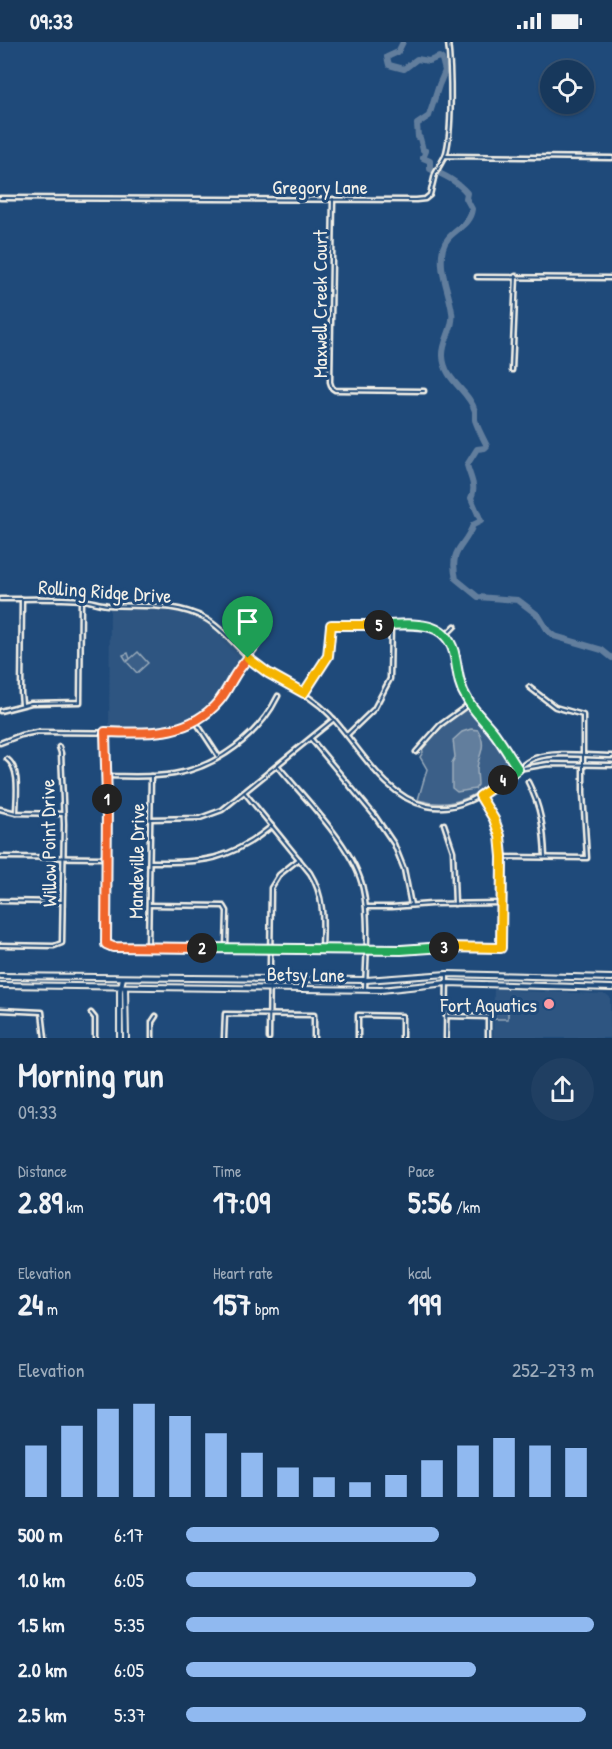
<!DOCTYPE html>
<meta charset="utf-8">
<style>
:root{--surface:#17385c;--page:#203f62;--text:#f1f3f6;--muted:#9eacbb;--line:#365272;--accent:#90b9f0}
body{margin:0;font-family:"Patrick Hand",sans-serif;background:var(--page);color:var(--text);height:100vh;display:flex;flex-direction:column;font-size:22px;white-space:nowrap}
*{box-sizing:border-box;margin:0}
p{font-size:20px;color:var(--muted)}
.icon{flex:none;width:33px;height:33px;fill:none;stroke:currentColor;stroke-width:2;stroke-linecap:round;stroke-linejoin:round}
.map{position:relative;height:996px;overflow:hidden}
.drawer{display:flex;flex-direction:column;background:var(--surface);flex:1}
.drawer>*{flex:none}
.fabs{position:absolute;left:540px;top:18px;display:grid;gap:12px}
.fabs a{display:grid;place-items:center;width:54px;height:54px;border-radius:50%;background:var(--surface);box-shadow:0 2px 4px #0004,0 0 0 2px var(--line);font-size:30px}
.pin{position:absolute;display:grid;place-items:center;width:51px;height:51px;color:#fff;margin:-62px -26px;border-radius:50% 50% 50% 0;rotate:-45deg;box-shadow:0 0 6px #0007}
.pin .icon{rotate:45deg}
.km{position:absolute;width:30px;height:30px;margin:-15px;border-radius:50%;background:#222;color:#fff;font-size:16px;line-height:30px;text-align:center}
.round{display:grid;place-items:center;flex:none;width:63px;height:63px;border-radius:32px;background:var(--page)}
.head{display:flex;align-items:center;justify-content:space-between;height:102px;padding:0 18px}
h1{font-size:33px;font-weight:700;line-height:45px}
.metrics{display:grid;grid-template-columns:repeat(3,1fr);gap:9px;height:102px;padding:6px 18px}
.metrics div{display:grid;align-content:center}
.metrics b{font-size:30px;font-weight:700}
.metrics small{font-size:16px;font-weight:400}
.metrics p{font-size:16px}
.chart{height:168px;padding:12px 18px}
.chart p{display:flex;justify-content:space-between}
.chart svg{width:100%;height:108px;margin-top:6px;stroke:var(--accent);stroke-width:6}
ul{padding:0 18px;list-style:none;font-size:20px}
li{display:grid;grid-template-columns:96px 72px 1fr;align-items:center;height:45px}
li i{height:15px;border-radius:8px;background:var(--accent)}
.status{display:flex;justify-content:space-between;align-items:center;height:42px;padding:0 30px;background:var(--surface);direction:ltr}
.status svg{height:16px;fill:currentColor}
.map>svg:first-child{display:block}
.built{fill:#2d5581}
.green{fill:#3a5f88;stroke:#97a8b8;stroke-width:1.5}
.water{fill:#627e9d;stroke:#9cacbb;stroke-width:1.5}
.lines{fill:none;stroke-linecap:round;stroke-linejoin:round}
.river{stroke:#627e9d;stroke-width:6}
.street-casing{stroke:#f4f1e8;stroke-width:7}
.secondary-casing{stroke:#f4f1e8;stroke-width:8}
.street{stroke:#1f4a7a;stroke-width:2}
.secondary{stroke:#1f4a7a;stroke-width:4}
.split-1-casing{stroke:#fff;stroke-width:12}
.split-2-casing{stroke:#fff;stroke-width:12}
.split-3-casing{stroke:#fff;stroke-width:12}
.split-4-casing{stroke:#fff;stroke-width:12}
.split-5-casing{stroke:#fff;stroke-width:12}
.split-6-casing{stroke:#fff;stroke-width:12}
.split-1{stroke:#f0652b;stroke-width:8}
.split-2{stroke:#f0652b;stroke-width:8}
.split-3{stroke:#22a559;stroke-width:8}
.split-4{stroke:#f5b400;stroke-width:8}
.split-5{stroke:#22a559;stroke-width:8}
.split-6{stroke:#f5b400;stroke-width:8}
.poi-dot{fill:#ff9aa2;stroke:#1f4a7a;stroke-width:2}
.labels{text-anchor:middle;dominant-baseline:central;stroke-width:6;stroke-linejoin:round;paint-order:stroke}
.street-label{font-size:20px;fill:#f4f1e8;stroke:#1f4a7a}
.poi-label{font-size:20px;fill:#f4f1e8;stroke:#1f4a7a;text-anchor:end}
</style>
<div class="status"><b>09:33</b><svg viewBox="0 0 49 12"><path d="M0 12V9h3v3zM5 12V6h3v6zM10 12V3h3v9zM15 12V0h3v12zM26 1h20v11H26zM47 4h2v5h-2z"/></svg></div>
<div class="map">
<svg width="612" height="996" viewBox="0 0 612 996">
<rect width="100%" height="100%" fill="#1f4a7a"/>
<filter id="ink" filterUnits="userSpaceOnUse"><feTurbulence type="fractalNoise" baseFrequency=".0167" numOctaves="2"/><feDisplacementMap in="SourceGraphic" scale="12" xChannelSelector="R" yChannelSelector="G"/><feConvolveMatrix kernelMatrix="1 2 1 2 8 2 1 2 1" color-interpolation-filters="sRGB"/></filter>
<g filter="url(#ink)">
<!-- built -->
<g class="built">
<path d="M 110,565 L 158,566 L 191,573 L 207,581 L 225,594 L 243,614 L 243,618 L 233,631 L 220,653 L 210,664 L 187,680 L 157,688 L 109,687 Z"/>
<path d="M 494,945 L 521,949 L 606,952 L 610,955 L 610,996 L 493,996 Z"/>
</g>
<!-- green -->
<g class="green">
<path d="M 138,610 L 148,621 L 137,631 L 127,620 L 129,618 L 126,618 L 123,613 L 128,611 L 130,617 Z"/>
<path d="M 469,665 L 494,693 L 514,724 C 482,748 460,770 418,758 L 427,727 L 420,715 L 423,710 L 422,705 L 450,678 Z"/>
<path d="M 493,962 L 511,962 L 511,966 L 508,966 L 508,977 L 493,977 Z"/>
</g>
<!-- water -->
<path class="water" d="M 471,687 L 478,688 C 488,706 478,712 477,727 C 477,732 478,738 478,743 L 475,747 L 457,750 L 452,746 L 452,721 L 455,715 L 453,698 L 462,690 Z"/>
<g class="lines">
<!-- river -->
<path class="river" d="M 403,0 L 398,10 L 387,15 L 389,23 L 404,27 L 417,17 L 429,19 L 439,15 L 442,17 L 445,29 L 439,43 L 429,74 L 417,82 L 418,95 L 420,96 L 423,108 L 426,109 L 423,116 L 430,119 L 430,127 C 444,133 457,139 467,151 L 466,156 L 472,167 C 470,186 447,189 443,206 C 438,229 449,248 452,270 C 455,285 442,299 443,314 C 444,339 469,348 475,369 C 475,372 475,375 475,378 C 478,387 483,396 487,404 L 485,406 L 477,407 L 467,423 C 470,435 477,445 471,456 L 481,479 L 473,483 C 464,507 449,506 456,537 L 478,555 L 518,558 L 539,574 L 548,589 L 554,594 L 602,608 L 612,616"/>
<defs>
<g id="street">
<path d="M 445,114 C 453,91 451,26 448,0"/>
<path d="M 0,156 L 416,158 L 425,157 L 430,153 L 435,132 L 445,114 L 612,116"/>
<path d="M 333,157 L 330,340 L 332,346 L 335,348 L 424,349"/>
<path d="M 477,235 L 612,236"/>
<path d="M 512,328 L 516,234"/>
<path d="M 0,557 C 27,557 55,556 82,558 C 91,559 99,562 108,563 C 142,565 175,560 206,577 C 227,589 240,611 260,625 C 284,643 308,650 330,673 C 359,704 384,755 427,764 C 461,771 487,749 513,731 C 521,725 526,719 535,716 C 556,709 589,714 612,714"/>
<path d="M 22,557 L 21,651 L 22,662"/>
<path d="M 445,594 L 455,584"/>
<path d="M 305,651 L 328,614 L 331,583 L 419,583 L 435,586 L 448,597 L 454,610 L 459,638 L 464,653 L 494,691 L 518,727"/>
<path d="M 0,669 L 31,661 L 80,660 L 81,558"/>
<path d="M 196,680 L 219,715"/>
<path d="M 105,690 L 107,769 L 106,901 L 110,905 L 401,908 L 430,905 L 501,906 C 502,874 507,821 499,792 C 496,778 487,766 480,754"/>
<path d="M 347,693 L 374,667 L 390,637 L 391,583"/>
<path d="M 311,697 L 375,774 L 394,802 L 404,827 L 411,863"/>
<path d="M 0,701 L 21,693 L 37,690 L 153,691 C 178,689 202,679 219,660 C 226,651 229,641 236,632 C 248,615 259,606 266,585"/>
<path d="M 416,710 L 440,683 L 469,662"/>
<path d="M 7,717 C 21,727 16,756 16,771"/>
<path d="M 278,724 C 305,757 355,806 363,847 C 370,879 366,915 365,947"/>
<path d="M 518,727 L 548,722 L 612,723"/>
<path d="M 105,734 C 128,734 152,736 174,732 C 217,725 259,693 278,654"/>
<path d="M 528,740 C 541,765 544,788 545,815"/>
<path d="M 245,751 L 310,831 C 325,855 323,880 322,908"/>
<path d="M 0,767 L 16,771 L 64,772"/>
<path d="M 150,777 L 200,776 L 222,768 L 334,677"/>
<path d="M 444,782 L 453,809 L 455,862"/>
<path d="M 0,815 L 106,816"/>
<path d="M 504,815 L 587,816 L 583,751 L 583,673 L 555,665 L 529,645"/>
<path d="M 150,820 C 204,820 228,820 272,784"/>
<path d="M 0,859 L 62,860"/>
<path d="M 150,863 L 224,864 L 227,869 L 226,906"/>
<path d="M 367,865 L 392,865 L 431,862 L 502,861"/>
<path d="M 0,903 L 54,904 L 62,901 L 64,782 L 61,711 L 59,705"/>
<path d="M 148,905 L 151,734"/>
<path d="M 0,968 L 42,970 L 45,996"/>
<path d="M 91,971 L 95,976 L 95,996"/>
<path d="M 446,974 L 488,975 L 488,996"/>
<path d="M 152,996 L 152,980 L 156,974"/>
<path d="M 224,996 L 225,972 L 314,973 L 314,996"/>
<path d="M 269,996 L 271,846 L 279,833 L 299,817"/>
<path d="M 358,996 L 358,973 L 402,974 L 402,996"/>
<path d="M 446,996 L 447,932"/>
</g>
<g id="secondary">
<path d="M 0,934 L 366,938 L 447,932 L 612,936"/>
<path d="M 0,943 L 381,948 L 447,941 L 612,946"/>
<path d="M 125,945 L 126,996"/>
<path d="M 120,996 L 120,949 L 123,936"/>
</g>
</defs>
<!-- street casing -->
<use href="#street" class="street-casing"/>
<!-- secondary casing -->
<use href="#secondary" class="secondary-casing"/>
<!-- street -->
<use href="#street" class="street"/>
<!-- secondary -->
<use href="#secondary" class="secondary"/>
</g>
</g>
<g class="lines" filter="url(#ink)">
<defs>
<path id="split-1" d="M 107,757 L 105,690 C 147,691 189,695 219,659 C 225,652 229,643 234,635 C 238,628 243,622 248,616"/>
<path id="split-2" d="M 107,757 L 106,902 L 113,905 L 202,906"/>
<path id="split-3" d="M 202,906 L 401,908 L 444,905"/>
<path id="split-4" d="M 444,905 L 501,906 L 502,815 L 500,794 L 494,777 L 480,754 L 503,738"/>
<path id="split-5" d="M 379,583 C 410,583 448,575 455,615 C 458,629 458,642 466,655 C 473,669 485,679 495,692 C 503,703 510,715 518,727 L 503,738"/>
<path id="split-6" d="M 248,616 L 268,631 L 304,651 L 328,614 L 331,583 L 379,583"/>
</defs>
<!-- split-1 casing -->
<use href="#split-1" class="split-1-casing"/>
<!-- split-2 casing -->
<use href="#split-2" class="split-2-casing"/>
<!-- split-3 casing -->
<use href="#split-3" class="split-3-casing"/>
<!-- split-4 casing -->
<use href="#split-4" class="split-4-casing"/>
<!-- split-5 casing -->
<use href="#split-5" class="split-5-casing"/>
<!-- split-6 casing -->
<use href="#split-6" class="split-6-casing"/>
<!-- split-1 -->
<use href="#split-1" class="split-1"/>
<!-- split-2 -->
<use href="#split-2" class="split-2"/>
<!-- split-3 -->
<use href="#split-3" class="split-3"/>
<!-- split-4 -->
<use href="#split-4" class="split-4"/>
<!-- split-5 -->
<use href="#split-5" class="split-5"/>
<!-- split-6 -->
<use href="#split-6" class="split-6"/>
</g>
<!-- markers -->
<circle class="poi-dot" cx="549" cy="962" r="6"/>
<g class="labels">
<!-- street labels -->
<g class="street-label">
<text x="320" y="144">Gregory Lane</text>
<text transform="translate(319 262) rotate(-90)">Maxwell Creek Court</text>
<text transform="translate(105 549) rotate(4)">Rolling Ridge Drive</text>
<text transform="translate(48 801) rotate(-91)">Willow Point Drive</text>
<text transform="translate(136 819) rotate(-89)">Mandeville Drive</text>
<text transform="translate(306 932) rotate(1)">Betsy Lane</text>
</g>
<!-- poi labels -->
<g class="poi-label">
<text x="537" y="962">Fort Aquatics</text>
</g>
</g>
</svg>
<div class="fabs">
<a><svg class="icon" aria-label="locate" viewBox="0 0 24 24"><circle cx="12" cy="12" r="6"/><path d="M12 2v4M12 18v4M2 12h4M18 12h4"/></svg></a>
</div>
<div class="pin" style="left:248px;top:616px;background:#1e9e55"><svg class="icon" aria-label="arrive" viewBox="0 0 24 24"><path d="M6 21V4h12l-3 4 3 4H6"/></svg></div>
<b class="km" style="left:107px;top:757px">1</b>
<b class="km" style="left:202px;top:906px">2</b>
<b class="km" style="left:444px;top:905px">3</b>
<b class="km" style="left:503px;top:738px">4</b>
<b class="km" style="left:379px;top:583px">5</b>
</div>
<section class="drawer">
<div class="head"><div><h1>Morning run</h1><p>09:33</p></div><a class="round"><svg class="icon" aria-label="share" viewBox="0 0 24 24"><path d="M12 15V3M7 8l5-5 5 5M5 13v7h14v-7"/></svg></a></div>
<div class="metrics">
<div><p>Distance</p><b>2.89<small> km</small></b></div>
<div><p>Time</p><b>17:09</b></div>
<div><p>Pace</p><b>5:56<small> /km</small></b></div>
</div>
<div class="metrics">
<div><p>Elevation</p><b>24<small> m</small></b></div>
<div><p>Heart rate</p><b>157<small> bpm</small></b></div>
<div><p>kcal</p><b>199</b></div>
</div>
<div class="chart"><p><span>Elevation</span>252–273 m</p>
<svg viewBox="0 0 160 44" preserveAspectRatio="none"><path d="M5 44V23M15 44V15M25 44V8M35 44V6M45 44V11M55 44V18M65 44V26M75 44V32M85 44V36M95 44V38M105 44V35M115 44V29M125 44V23M135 44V20M145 44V23M155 44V24"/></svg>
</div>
<ul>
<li><b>500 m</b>6:17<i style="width:62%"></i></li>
<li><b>1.0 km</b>6:05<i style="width:71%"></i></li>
<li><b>1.5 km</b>5:35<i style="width:100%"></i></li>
<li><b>2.0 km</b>6:05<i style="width:71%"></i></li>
<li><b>2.5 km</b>5:37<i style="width:98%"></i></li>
</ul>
</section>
